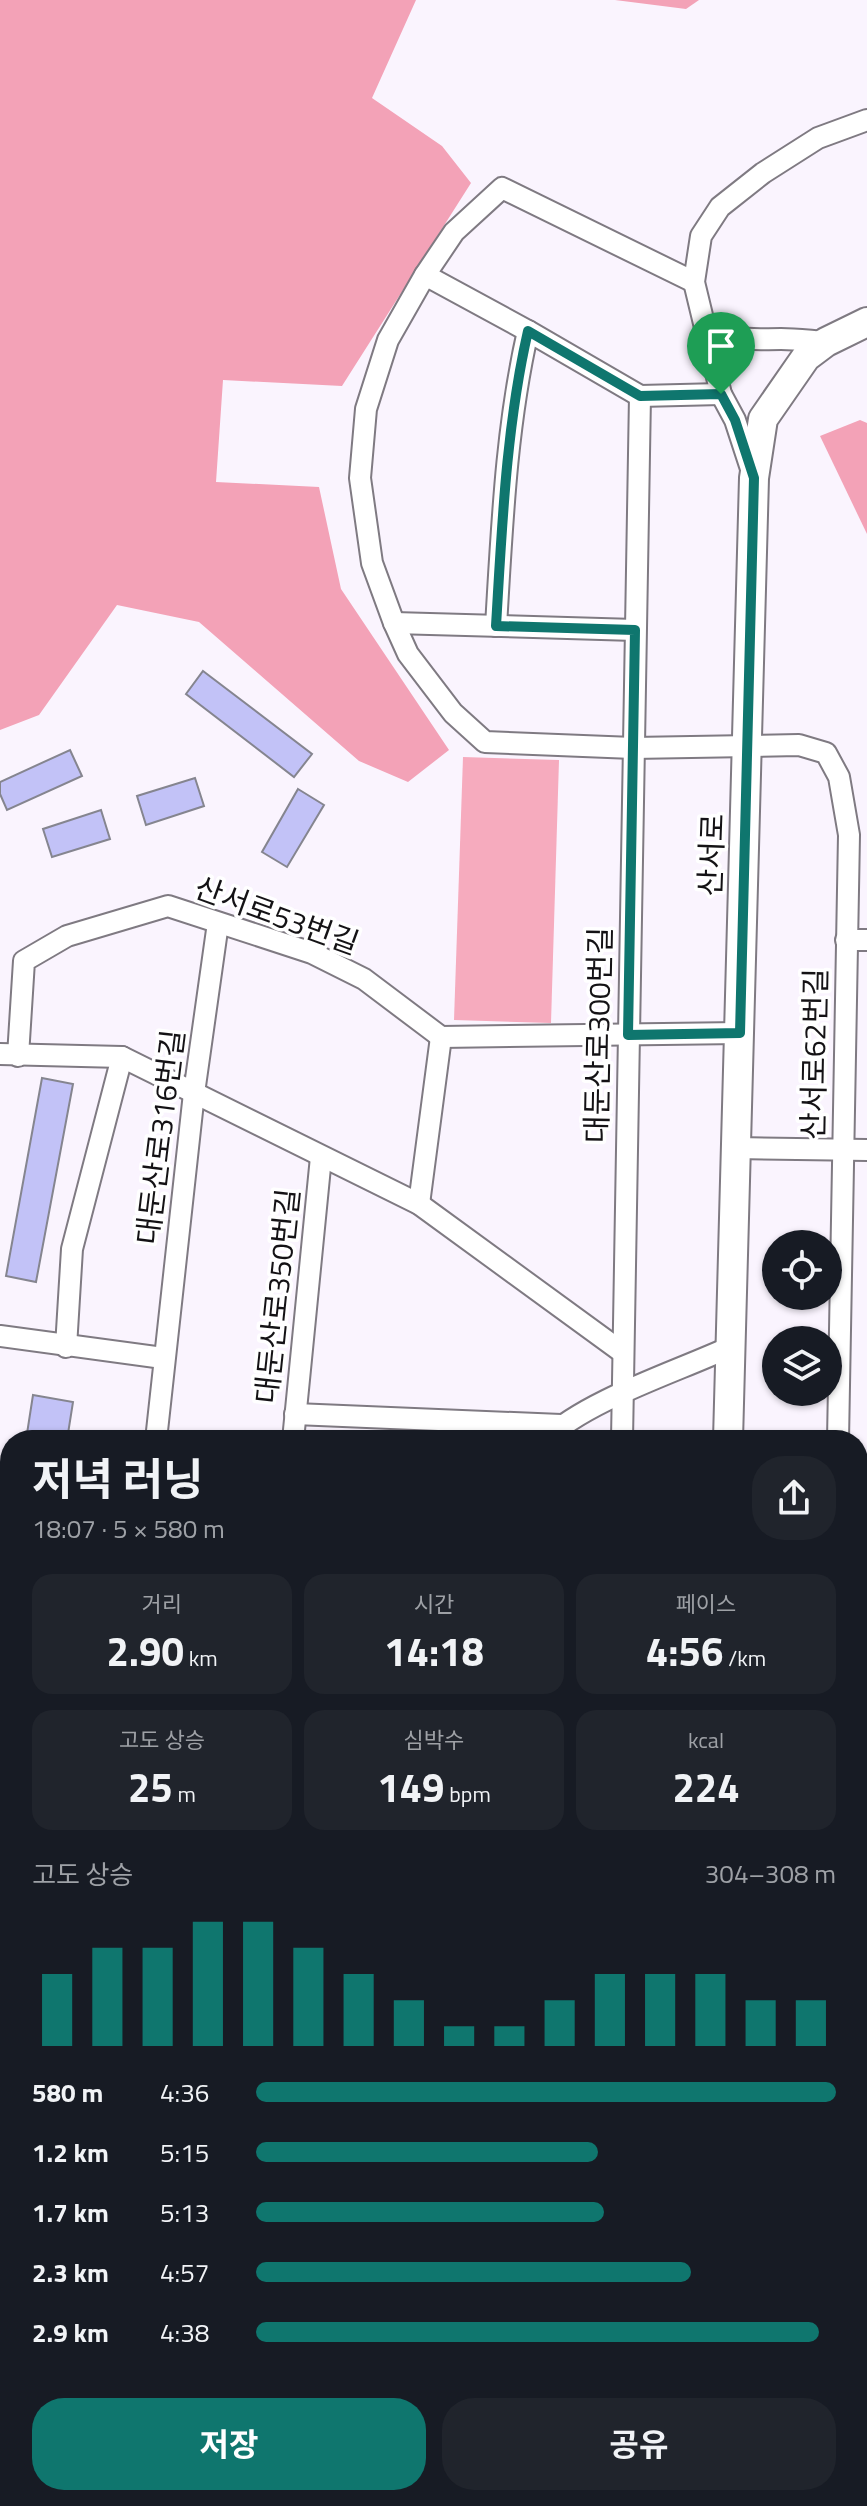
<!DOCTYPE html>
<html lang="ko">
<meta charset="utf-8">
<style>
:root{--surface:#171b24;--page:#20242c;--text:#f1f3f6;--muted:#9ea1a6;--accent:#0f766e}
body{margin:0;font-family:"Titillium Web","Noto Sans KR",sans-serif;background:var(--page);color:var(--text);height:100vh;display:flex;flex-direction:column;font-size:30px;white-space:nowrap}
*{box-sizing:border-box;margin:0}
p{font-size:26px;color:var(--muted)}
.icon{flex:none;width:44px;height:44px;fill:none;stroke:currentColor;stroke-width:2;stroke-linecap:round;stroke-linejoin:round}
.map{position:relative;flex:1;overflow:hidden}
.side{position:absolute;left:0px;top:1430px;width:868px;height:1076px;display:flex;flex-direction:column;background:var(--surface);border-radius:32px 32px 0 0;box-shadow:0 2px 6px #0004}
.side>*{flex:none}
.tools{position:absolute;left:762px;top:1230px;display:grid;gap:16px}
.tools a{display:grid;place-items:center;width:80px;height:80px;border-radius:50%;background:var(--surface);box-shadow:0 2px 6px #0004;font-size:40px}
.pin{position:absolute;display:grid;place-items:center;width:68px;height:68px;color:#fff;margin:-82px -34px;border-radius:50% 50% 50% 0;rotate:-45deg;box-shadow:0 0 8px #0007}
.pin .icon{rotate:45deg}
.round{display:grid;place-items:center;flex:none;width:84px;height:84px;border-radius:32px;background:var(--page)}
.overview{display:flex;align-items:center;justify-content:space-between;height:136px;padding:0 32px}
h1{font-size:44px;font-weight:700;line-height:60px}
.figures{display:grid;grid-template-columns:repeat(3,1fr);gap:12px;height:136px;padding:8px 32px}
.figures div{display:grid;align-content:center;border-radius:20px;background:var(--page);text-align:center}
.figures b{font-size:40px;font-weight:700}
.figures small{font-size:22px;font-weight:400}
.figures p{font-size:22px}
.chart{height:224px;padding:16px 32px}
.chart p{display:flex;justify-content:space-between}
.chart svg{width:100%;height:144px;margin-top:8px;stroke:var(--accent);stroke-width:6}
.primary-button{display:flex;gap:16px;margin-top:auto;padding:16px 32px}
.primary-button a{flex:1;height:92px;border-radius:32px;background:var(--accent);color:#fff;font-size:32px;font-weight:700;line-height:92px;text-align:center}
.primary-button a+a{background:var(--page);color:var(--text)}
ul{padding:0 32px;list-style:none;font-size:26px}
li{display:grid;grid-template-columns:128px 96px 1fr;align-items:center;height:60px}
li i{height:20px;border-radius:10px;background:var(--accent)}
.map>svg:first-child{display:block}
.green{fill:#f6abbe}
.forest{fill:#f3a2b7}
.water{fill:#cadeff}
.building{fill:#c2c2f7;stroke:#85858f;stroke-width:2}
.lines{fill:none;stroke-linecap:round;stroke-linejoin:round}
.minor-casing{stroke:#7f7a82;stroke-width:24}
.secondary-casing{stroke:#7f7a82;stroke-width:32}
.minor{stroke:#fff;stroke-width:20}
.secondary{stroke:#fff;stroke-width:28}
.route-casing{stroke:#fff;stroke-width:16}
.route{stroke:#0f766e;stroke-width:10}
.labels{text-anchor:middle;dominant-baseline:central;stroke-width:7;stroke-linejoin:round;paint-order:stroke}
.street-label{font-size:30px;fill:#141215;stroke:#fff}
</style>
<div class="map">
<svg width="867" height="2506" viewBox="0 0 867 2506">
<rect width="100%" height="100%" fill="#faf4fe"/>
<!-- green -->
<path class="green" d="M 463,757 L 559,760 L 551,1023 L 454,1020 Z"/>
<!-- forest -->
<g class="forest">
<path d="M 0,0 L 416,0 L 372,98 L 442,146 L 471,183 L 342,386 L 223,380 L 216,482 L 319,487 L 341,589 L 449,750 L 408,782 L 359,761 L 199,622 L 117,605 L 39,715 L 0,730 Z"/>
<path d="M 615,0 L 699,0 L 686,9 Z"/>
<path d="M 860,420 L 867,423 L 867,534 L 820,436 Z"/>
</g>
<!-- water -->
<g class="water">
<path d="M 0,2085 L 10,2089 L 10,2191 L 0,2185 Z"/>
<path d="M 326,2496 L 570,2496 L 580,2506 L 341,2506 Z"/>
</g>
<!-- building -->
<g class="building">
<path d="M 203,671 L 312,754 L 294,777 L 186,694 Z"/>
<path d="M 70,750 L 82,776 L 7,810 L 0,794 L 0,782 Z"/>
<path d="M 195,778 L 204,806 L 146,825 L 137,796 Z"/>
<path d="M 298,789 L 324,805 L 287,867 L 262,852 Z"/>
<path d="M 101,810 L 110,839 L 52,857 L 43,829 Z"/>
<path d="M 42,1078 L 73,1084 L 36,1282 L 6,1276 Z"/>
<path d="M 33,1395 L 73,1402 L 67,1440 L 26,1440 Z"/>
</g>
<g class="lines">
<defs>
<g id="minor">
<path d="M 425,275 L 528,331 L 640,396"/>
<path d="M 694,282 L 502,188 L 454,232 L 425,275 L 388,340 L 366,409 L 360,478 L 372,563 L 394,623 L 408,654 L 453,713 L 485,742 L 633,748 L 799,745 L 826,753 L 839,777 L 849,835 L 838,1440"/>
<path d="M 706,327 C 733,342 751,339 781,339 C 796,339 811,341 826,342"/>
<path d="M 640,396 L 721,394"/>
<path d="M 753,475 L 735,420 L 721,394 L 694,282 L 701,236 L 720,207 L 763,173 L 818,138 L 867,120"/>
<path d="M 394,623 L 635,630"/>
<path d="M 496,626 C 502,527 506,427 528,331"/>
<path d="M 846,940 L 867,940"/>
<path d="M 0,1054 L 122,1057 L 419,1204 L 622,1352"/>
<path d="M 18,1056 L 24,961 L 67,936 L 168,906 L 312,953 L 364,979 L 441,1037 L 740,1033"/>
<path d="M 736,1148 L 867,1150"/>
<path d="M 419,1204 L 441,1037"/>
<path d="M 0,1336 L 163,1358"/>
<path d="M 66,1347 L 72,1249 L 122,1057"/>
<path d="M 295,1414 L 561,1425"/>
<path d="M 156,1440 L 194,1093 L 218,923"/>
<path d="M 293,1440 L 321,1157"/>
<path d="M 545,1440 C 587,1400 676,1372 730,1347"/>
<path d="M 622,1440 L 640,396"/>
<path d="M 858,1633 L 867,1636"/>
<path d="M 0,1751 L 10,1752"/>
<path d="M 858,1864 L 867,1867"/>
<path d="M 0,1891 L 10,1895"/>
<path d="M 858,2234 L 867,2240"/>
<path d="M 858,2429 L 867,2435"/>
</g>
<g id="secondary">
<path d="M 728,1440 L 754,478 L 763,419 L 806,357 L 826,342 L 867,322"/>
<path d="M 0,1631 L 10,1633"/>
<path d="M 858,1748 L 867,1750"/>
<path d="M 0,1967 L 10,1971"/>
<path d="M 835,2496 L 849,2506"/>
<path d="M 508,2506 L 514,2496"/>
</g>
</defs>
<!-- minor casing -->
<use href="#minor" class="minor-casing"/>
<!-- secondary casing -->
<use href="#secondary" class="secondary-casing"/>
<!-- minor -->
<use href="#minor" class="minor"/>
<!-- secondary -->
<use href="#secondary" class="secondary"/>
</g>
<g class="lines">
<defs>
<path id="route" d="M 528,331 L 640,396 L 721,394 L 735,420 L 754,478 L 740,1033 L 628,1035 L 635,630 L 496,626 C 502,527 506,427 528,331 Z"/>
</defs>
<!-- route casing -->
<use href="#route" class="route-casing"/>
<!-- route -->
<use href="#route" class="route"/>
</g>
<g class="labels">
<!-- street labels -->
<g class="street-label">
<text transform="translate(711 855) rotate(-88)">산서로</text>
<text transform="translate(277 915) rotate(20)">산서로53번길</text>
<text transform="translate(598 1035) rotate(-89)">대둔산로300번길</text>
<text transform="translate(814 1054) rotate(-89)">산서로62번길</text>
<text transform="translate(160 1137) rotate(-83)">대둔산로316번길</text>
<text transform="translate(277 1296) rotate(-84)">대둔산로350번길</text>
</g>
</g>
</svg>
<div class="tools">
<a><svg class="icon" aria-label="locate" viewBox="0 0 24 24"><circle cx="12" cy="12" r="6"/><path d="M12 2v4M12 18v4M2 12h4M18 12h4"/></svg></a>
<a><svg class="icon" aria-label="layers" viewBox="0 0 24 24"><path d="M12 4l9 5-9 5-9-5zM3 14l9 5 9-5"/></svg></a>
</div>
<div class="pin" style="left:721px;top:394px;background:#1e9e55"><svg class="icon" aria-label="arrive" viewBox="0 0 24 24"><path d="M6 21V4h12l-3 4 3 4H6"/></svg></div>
<section class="side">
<div class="overview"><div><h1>저녁 러닝</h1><p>18:07 · 5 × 580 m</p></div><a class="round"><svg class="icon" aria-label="share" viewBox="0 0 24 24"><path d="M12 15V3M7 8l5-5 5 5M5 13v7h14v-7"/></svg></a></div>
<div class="figures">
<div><p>거리</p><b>2.90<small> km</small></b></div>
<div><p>시간</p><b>14:18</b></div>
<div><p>페이스</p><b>4:56<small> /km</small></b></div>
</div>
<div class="figures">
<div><p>고도 상승</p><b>25<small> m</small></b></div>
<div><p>심박수</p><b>149<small> bpm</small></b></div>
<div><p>kcal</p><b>224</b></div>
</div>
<div class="chart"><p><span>고도 상승</span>304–308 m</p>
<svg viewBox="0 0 160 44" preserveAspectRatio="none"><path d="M5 44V22M15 44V14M25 44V14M35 44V6M45 44V6M55 44V14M65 44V22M75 44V30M85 44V38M95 44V38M105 44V30M115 44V22M125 44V22M135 44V22M145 44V30M155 44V30"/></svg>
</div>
<ul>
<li><b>580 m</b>4:36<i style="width:100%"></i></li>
<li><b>1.2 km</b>5:15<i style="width:59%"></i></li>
<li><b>1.7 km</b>5:13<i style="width:60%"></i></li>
<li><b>2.3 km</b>4:57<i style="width:75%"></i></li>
<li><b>2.9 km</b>4:38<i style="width:97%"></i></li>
</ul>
<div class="primary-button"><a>저장</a><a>공유</a></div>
</section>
</div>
